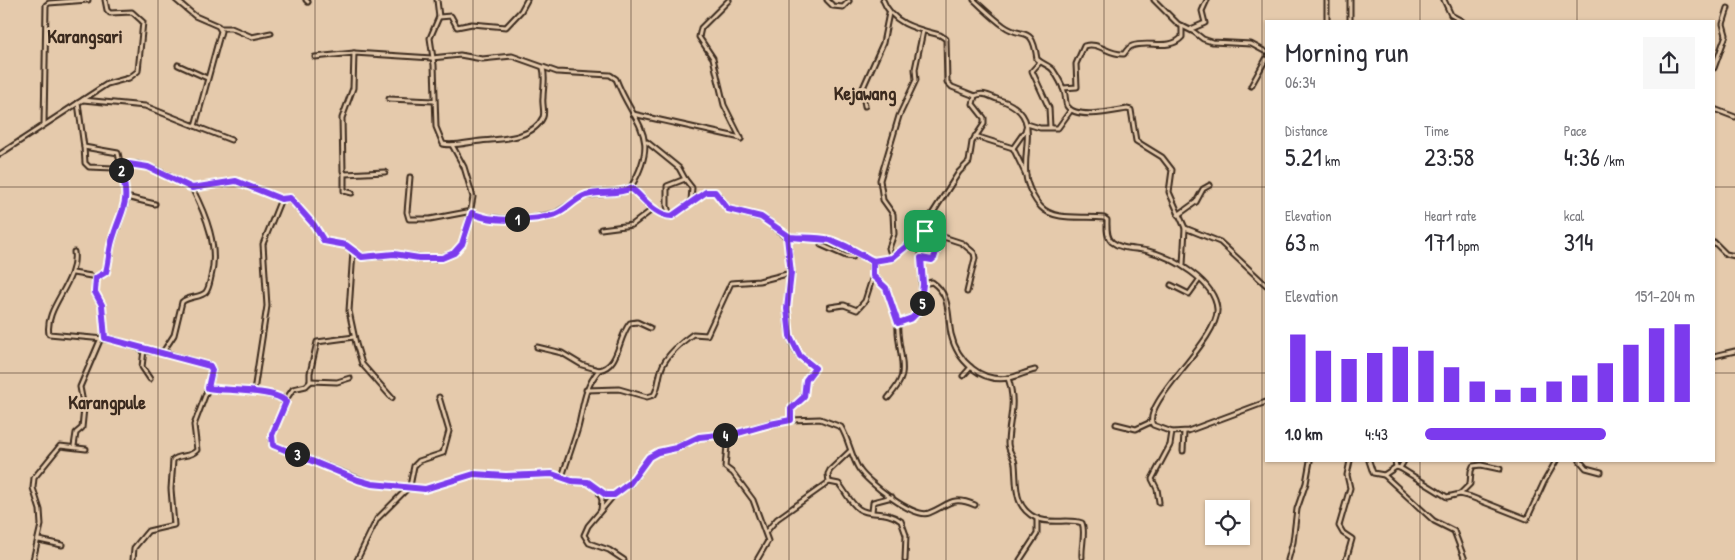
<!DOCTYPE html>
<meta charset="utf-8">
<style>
:root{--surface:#fff;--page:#f7f7f7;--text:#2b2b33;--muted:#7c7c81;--accent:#7c3aed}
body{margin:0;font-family:"Patrick Hand",sans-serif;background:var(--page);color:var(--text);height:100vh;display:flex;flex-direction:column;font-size:19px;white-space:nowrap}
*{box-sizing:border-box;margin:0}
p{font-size:16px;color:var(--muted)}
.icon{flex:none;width:28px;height:28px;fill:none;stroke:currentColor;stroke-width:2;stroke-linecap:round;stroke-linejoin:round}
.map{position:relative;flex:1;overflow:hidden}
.drawer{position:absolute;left:1265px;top:20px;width:450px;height:442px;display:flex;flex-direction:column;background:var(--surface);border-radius:0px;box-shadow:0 1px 4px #0004}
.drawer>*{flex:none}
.tools{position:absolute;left:1205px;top:500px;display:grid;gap:10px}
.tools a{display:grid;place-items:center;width:45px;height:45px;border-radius:0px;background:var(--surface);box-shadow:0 1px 4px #0004;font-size:25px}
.pin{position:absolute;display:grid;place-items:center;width:42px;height:42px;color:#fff;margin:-21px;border-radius:10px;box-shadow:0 2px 8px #0006}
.km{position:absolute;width:25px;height:25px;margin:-12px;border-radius:50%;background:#222;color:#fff;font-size:14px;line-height:25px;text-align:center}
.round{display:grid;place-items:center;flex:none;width:52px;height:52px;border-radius:0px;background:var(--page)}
.headline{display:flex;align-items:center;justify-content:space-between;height:85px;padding:0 20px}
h1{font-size:28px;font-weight:600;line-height:38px}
.stats{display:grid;grid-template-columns:repeat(3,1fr);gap:8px;height:85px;padding:5px 20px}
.stats div{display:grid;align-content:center}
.stats b{font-size:25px;font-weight:600}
.stats small{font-size:14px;font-weight:400}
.stats p{font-size:14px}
.chart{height:140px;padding:10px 20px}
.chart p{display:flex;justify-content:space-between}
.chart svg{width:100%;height:90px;margin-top:5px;stroke:var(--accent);stroke-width:6}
ul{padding:0 20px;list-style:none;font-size:16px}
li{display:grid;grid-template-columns:80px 60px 1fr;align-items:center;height:38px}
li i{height:12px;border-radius:6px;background:var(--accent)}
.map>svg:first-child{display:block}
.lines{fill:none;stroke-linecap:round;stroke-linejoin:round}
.minor-casing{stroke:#3b2a1e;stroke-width:7}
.minor{stroke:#e5caac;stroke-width:3}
.route-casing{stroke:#fff;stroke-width:10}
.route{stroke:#7c3aed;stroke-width:6}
.grid{fill:none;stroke:#3b2a1e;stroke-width:1;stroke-opacity:0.55}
.labels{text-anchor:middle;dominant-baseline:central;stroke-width:5;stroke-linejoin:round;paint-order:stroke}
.quarter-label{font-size:19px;font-weight:bold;fill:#3b2a1e;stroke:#e5caac}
</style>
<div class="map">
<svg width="1735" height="560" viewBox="0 0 1735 560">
<rect width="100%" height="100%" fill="#e5caac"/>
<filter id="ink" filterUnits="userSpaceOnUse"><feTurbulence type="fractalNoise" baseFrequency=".02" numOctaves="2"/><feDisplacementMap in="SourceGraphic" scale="10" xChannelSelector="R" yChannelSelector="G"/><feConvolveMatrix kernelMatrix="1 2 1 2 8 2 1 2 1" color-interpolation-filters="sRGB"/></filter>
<g filter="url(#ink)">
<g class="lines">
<defs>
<g id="minor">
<path d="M 306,0 L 308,2"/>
<path d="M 437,0 L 439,17 L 430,38 L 434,65 L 436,127 L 443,144 C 454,147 469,142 481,141 C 501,139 533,139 543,117 C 545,112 542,104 543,98 C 543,87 546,79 543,68"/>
<path d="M 729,0 L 701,28 L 699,37 L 713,58 L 724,105 L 741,139"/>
<path d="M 827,0 L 833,6 L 843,7 L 849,1"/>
<path d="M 974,0 C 984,9 994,19 1004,26 C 1023,40 1032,23 1037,59 C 1042,64 1049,65 1053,70 C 1057,76 1062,84 1064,91 C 1066,96 1065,102 1067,106 C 1076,120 1114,111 1127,109 L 1131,110 L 1136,141 L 1162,157 L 1172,170 L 1169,192 L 1185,228 L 1220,242 L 1266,285"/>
<path d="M 1154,0 L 1178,24 L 1194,32 L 1203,39 L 1212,42 L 1251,44 L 1266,52"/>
<path d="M 1444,0 L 1451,15 L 1462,21"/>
<path d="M 439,17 L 451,16 L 457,27 L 472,24 L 506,27 L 521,11 L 527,0"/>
<path d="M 1327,21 L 1327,0"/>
<path d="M 1350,21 L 1350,0"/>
<path d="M 220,28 L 231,28 L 252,37 L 271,33"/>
<path d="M 1191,29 L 1205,23 L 1202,11 L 1207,0"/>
<path d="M 354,53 L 353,88 L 342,118 L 343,171 L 345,174 L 385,172"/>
<path d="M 315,57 L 354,53 L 432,58 L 460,55 L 482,59 L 512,56 L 557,72 L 610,75 L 616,79 C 634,126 662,134 631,187 L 620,192 L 583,196 L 556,213 L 534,218 L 508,219 L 483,217 L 467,212 L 430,219 L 409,219 L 407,212 L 410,177"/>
<path d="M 1040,62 L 1032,71 L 1049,108 L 1050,127"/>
<path d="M 178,65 L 207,78"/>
<path d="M 1714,68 L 1726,35 L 1723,24 L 1728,8"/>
<path d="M 1251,86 L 1266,59"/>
<path d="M 1063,88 L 1077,87 L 1076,64 L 1084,46 C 1099,41 1107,55 1124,54 C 1126,51 1129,47 1132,46 C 1148,40 1170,51 1182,37 L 1182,26"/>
<path d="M 975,96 C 983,92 989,96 997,99 C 1043,112 1022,144 1026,176 C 1027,185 1034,200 1041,207 C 1055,222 1086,215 1104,218 L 1107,220 C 1107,227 1106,237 1112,242 C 1122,250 1136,248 1148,251 C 1172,257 1215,281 1217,309 C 1220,339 1140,404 1153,425 L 1172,432 L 1188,431 L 1266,402"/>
<path d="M 389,99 L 434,101"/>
<path d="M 83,100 L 145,106 L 195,126 L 221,31 L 218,26 L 195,16 L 176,0"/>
<path d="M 78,103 L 84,147 L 118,153 L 125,186 L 126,202 L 112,243 L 106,272 L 96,278 L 95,285 L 96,295 L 102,305 L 105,338"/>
<path d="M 865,106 L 862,90 L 883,43 L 889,13"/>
<path d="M 1714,109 L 1735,117"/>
<path d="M 633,114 L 741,138"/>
<path d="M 44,124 L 46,5 L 49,3 L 88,0"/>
<path d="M 195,126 L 231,140"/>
<path d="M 975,136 L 1013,148"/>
<path d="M 647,142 L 679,168 L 685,179 L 667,186 L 667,206 L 670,216"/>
<path d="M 84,147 L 85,163 L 89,167 L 114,168 L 138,164 L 157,170 L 192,188 L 236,181 L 281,199 L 290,198 L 314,225 L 324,241 L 346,245 L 357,255 L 368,257 L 394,254 L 435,259 L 454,253 L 462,244 L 467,231 L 473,197 L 464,167 L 452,145"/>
<path d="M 0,154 L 107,84 L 129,78 L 138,71 L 143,22 L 132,12 L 110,13 L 107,10 L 105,0"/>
<path d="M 344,173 L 344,191 L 352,193"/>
<path d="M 1026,175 L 1013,148 L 1025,131 L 1027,124 L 1040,128 L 1058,128 L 1071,110"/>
<path d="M 685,179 L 692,188 L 691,201"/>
<path d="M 631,187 C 644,198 654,215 672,216 L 706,192 L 715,192 L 729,209 L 767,220 L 785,236 L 830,240 L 873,261 L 892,258 L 925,231 L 962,243 L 974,253 L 975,258 L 967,292"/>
<path d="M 126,197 L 155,204"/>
<path d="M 1178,215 L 1196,202 L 1203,189 L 1210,185"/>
<path d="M 601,229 L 632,225 L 653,209"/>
<path d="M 1714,242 L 1726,254 L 1735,256"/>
<path d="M 821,245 L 846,256 L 853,257 L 855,252"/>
<path d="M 353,251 L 349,311 L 356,344 L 362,364 L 392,398"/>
<path d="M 74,252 C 78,283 44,307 49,334 L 115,340 L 147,351 L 163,352 L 211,367 L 213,370 L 208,388 L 259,392 L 282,398 L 285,405 L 272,435 L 272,443 L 275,446 L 372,484 L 425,489 L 474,474 L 506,476 L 552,474 L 572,481 L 588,482 L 606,495 L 614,495"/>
<path d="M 892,258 L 889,248 L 894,234 L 893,214 L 883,200 L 880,180 L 899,116 L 916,80 L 915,69 L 923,31"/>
<path d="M 921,259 L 932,260 L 934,258 L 941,236"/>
<path d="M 873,261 L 873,276 L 886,288 L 898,323 L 917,315 L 922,302 L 921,253 L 927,222 L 959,172 L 969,162 L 972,142 L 984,124 L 984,118 L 973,104 L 975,96 L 952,87 L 947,82 L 946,39 L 940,35 C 917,29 892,24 883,0"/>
<path d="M 1183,265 L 1185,228"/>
<path d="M 73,273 L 91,276"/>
<path d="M 923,284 L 932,282 C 951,295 947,314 951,334 C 957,361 981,383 1009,378 C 1018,376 1026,372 1035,370"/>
<path d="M 1171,285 L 1189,294 L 1199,280"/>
<path d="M 830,307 L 844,305 L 857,310 L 865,301 L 873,276"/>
<path d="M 537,347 L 562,353 L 582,365 L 599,370"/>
<path d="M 144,350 L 142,367 L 150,379"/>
<path d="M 163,352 L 174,335 L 182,302 C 188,296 201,298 206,292 C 209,288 210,281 211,277 C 219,247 206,215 192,188"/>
<path d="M 1714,356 L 1735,351"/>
<path d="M 963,376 L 971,367"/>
<path d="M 1008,378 C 1017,405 1009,417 1008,443 C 1008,451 1014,456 1015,464 C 1017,485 1013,507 1036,518 C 1051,525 1068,518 1082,523 C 1086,532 1081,546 1082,557"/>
<path d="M 310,382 L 310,373 L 317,342 L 354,337"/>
<path d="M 586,390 L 619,389 L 647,397 L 654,395 C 660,385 658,373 664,363 C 670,352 682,342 693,334 L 707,335 L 731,283 L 759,281 L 791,273 L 787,237"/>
<path d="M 254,391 L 267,306 L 263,244 L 281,199"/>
<path d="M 888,398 C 893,392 899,385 901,378 C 906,364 896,340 898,323"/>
<path d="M 285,401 L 293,389 L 306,386 L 311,381 L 337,382 L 350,378"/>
<path d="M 791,420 L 791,409 L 803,397 L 806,380 L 815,368 C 811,362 803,360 798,354 C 782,331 787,299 791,274"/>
<path d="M 1116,424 L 1136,429 L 1151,422"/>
<path d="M 728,435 L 725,467 L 733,473 L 753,500 L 768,541 L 757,560"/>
<path d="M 74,446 L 76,433 L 82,428 L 84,408 L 80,387 L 101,338"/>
<path d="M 850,451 L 830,470 L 828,474 L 829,482 L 839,484 C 846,492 850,503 859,509 C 871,517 885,509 901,521 L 906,535 L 905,560"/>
<path d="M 1183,451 L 1184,432"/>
<path d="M 1369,461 L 1373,473 L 1384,475 L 1434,521 L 1454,531 L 1465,560"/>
<path d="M 1395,461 L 1396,467"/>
<path d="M 1580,461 L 1586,468 L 1601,472"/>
<path d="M 1400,468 L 1404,461"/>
<path d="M 1384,475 L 1396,467 L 1400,468 L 1447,497 L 1460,494 L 1471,497 L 1527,519 L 1544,482 L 1556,461"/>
<path d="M 562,477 C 567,461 573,445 578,428 C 584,405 583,390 599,370 C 620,366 617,339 630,323 L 637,322 L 650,328"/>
<path d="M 599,492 L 602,500 L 601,510"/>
<path d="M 1460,494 L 1470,484 L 1471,471 L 1473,466 L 1481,465 L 1500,469"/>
<path d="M 1159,502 L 1157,489 L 1152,479 L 1170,445 L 1172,432"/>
<path d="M 872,512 L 873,502 L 892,497"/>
<path d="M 766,532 L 777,519 L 829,482"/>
<path d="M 39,540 L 62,545"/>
<path d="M 33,560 L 41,525 L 40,510 L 33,488 L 34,478 L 60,446 L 86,449"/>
<path d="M 133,560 L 134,548 L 148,531 L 174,525 L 171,489 L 173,460 C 179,454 190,458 197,450 L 194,425 L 208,388"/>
<path d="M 357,560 L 377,519 L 410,486 L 414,466 L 419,461 L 443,453 L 449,431 L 439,397"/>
<path d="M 624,560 L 609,550 L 589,543 L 584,535 L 588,526 L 614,495 L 631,483 L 649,457 L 658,452 L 676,448 L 699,437 L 738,433 L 770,423 L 791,420 L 820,419 L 841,427 C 849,440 851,456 859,469 C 867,482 914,519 929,513 C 949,505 951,495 975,505"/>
<path d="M 1020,560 L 1037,534 L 1037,518"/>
<path d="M 1288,560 L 1293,542 L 1297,509 L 1306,483 L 1310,461"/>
<path d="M 1346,560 L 1352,539 L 1343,533 L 1339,526 L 1350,488 L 1347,475 L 1350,461"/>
</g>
</defs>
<!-- minor casing -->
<use href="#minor" class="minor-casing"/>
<!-- minor -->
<use href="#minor" class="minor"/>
</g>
</g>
<g class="lines" filter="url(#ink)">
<defs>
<path id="route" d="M 925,231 L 892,258 L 873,261 L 830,240 L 790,237 L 761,217 L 728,209 L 715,192 L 706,192 L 672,216 C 654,215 644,198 631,188 C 617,195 601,191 586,195 C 574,199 567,210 556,214 C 535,221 491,223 472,213 L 462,244 L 454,253 L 442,258 L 419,258 L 394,254 L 362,257 L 346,245 L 324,241 L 314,225 L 290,198 L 281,199 L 236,181 L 192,188 L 148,167 L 129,164 L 121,168 C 131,207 122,206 112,241 C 109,251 109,262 106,272 L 96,278 L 95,292 L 102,305 L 105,338 L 210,366 L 212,370 L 208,388 C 224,391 277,389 286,402 L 272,435 L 273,445 L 358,480 L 372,484 L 425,489 L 474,474 L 506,476 L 552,474 L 572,481 L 588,482 L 606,495 L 614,495 L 630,483 L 649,457 L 658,452 L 676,448 L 699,437 L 738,433 L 770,424 L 791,420 L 791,409 L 804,397 L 806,380 L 815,368 L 800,356 L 790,336 L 787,309 L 791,273 L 787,237 L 790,237 C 803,238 817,237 830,240 C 845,244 860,254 873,261 L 873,276 L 886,288 L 898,323 L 912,318 L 920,310 L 923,284 L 921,258 L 932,260 L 934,258 L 941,236 L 925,231"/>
</defs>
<!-- route casing -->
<use href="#route" class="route-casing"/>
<!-- route -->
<use href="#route" class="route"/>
</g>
<!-- grid -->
<path class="grid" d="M 158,0 L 158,560M 315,0 L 315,560M 473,0 L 473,560M 631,0 L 631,560M 789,0 L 789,560M 946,0 L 946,560M 1104,0 L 1104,560M 1262,0 L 1262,560M 1420,0 L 1420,21M 1577,0 L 1577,21M 0,187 L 1266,187M 1714,187 L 1735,187M 0,373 L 1266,373M 1714,373 L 1735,373M 1420,461 L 1420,560M 1577,461 L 1577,560"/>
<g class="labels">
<!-- quarter labels -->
<g class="quarter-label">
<text x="85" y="36">Karangsari</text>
<text x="865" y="93">Kejawang</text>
<text x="107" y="402">Karangpule</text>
</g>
</g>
</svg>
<div class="tools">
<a><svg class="icon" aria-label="locate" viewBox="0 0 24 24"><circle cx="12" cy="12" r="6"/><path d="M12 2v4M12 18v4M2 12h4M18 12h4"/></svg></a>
</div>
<div class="pin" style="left:925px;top:231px;background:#1e9e55"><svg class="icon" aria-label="arrive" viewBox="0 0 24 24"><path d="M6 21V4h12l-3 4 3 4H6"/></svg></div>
<b class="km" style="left:517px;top:219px">1</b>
<b class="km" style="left:121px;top:170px">2</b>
<b class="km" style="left:297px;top:454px">3</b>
<b class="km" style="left:725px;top:435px">4</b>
<b class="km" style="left:922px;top:303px">5</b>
<section class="drawer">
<div class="headline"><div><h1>Morning run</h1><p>06:34</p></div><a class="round"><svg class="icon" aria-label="share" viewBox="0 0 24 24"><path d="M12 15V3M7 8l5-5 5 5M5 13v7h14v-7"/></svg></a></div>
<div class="stats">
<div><p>Distance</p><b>5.21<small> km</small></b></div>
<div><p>Time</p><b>23:58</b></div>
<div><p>Pace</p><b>4:36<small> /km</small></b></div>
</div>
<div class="stats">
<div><p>Elevation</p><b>63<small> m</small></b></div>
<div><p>Heart rate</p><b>171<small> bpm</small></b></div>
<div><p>kcal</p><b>314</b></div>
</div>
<div class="chart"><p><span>Elevation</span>151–204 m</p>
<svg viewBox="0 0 160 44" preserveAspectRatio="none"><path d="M5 44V11M15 44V19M25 44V23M35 44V20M45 44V17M55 44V19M65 44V27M75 44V34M85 44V38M95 44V37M105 44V34M115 44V31M125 44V25M135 44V16M145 44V8M155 44V6"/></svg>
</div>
<ul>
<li><b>1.0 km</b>4:43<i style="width:67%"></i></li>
</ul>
</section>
</div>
